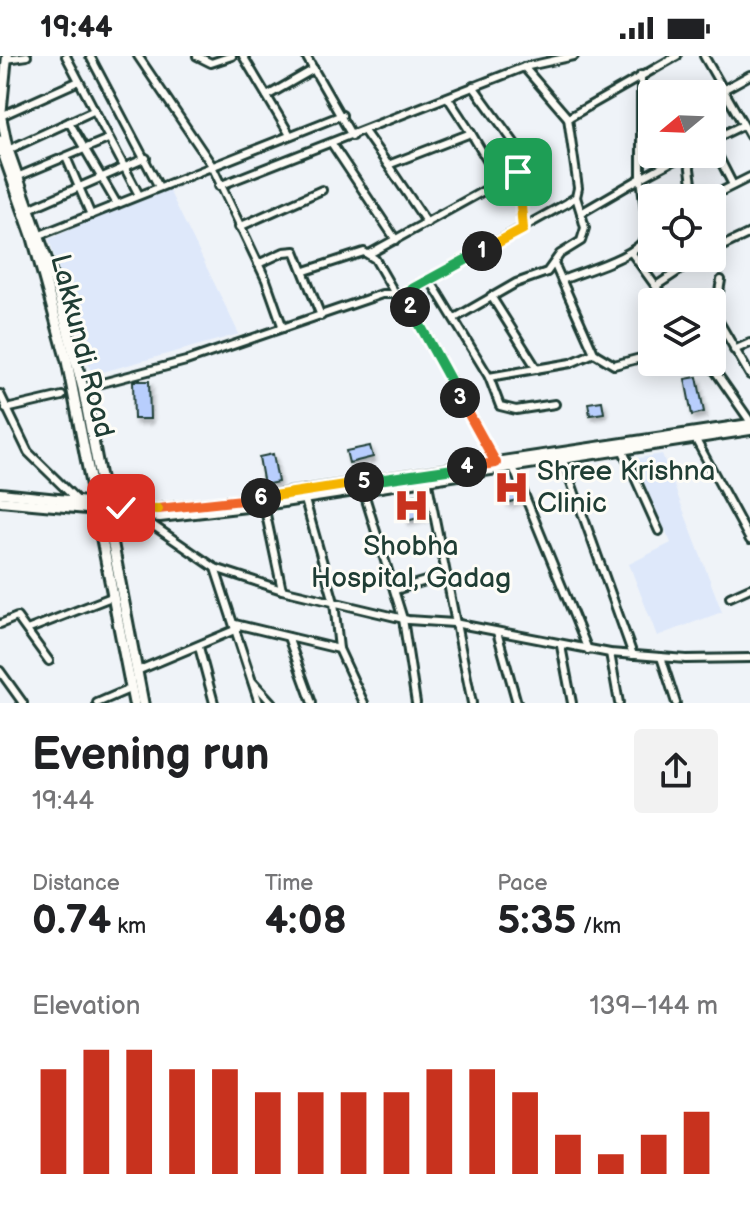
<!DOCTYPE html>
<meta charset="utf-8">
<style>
:root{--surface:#fff;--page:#f2f2f2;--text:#202124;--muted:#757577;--accent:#c8321e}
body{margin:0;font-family:"Balsamiq Sans",sans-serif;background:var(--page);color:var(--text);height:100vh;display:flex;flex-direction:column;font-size:30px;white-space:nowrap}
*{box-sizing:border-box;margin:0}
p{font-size:26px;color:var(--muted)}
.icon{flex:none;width:44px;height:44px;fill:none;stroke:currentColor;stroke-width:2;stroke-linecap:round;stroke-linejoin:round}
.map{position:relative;height:647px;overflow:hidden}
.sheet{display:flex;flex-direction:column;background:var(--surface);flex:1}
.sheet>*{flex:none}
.needle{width:52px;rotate:251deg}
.fabs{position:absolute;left:638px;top:24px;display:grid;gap:16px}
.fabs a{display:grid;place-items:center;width:88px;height:88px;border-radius:8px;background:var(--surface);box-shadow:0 4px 20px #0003;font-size:40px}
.pin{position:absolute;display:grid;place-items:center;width:68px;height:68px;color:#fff;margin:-34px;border-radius:16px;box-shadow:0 4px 12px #0006}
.km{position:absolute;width:40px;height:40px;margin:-20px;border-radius:50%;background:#222;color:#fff;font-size:22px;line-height:40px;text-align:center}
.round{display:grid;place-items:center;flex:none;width:84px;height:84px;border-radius:8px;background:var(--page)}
.overview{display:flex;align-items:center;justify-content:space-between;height:136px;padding:0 32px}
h1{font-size:44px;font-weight:600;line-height:60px}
.stats{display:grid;grid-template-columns:repeat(3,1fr);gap:12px;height:136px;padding:8px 32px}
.stats div{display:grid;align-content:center}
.stats b{font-size:40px;font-weight:600}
.stats small{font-size:22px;font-weight:400}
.stats p{font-size:22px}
.chart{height:224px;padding:16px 32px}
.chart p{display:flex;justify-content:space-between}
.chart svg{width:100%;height:144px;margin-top:8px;stroke:var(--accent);stroke-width:6}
.status{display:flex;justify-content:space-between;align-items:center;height:56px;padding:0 40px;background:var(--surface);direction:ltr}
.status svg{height:22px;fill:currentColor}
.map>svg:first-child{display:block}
.built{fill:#dee8fa}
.building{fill:#b8cefd;stroke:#1f3d34;stroke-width:2;filter:url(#shadow)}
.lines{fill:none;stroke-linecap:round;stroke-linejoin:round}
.minor-casing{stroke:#1f3d34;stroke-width:12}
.secondary-casing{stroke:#1f3d34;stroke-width:14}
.primary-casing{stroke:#1f3d34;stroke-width:15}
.minor{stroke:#fdfcf7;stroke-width:6}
.secondary{stroke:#fdfcf7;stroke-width:8}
.primary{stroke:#fdfcf7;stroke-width:9}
.split-1-casing{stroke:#fff;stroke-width:16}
.split-2-casing{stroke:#fff;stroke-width:16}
.split-3-casing{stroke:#fff;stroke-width:16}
.split-4-casing{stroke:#fff;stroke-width:16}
.split-5-casing{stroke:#fff;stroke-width:16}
.split-6-casing{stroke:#fff;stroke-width:16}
.split-7-casing{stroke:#fff;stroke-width:16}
.split-8-casing{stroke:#fff;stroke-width:16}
.split-1{stroke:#f5b400;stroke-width:10}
.split-2{stroke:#22a559;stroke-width:10}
.split-3{stroke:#22a559;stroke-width:10}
.split-4{stroke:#f0652b;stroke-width:10}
.split-5{stroke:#22a559;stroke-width:10}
.split-6{stroke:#f5b400;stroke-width:10}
.split-7{stroke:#f0652b;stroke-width:10}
.split-8{stroke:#f5b400;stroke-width:10}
.labels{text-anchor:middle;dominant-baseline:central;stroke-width:6;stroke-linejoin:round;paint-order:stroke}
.street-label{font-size:28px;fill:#1f3d34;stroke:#fdfcf7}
.poi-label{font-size:28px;fill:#1f3d34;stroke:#fdfcf7;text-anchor:start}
</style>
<div class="status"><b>19:44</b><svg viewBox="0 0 49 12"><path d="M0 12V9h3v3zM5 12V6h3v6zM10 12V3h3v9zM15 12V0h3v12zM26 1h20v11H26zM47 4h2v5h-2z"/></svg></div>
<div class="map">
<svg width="750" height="647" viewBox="0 0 750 647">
<defs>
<filter id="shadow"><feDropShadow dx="2.5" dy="4.5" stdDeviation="2" flood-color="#0004"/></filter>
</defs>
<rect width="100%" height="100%" fill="#eff3f8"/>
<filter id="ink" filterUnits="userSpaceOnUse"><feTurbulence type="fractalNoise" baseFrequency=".0125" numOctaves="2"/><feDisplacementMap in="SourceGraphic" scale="16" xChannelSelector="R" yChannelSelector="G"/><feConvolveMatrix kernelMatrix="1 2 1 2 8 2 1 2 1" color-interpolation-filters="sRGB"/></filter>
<g filter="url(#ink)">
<!-- built -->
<g class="built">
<path d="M 167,130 L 239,278 L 92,319 L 49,183 Z"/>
<path d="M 662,398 L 722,556 L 657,580 L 629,508 L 671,487 L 633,403 Z"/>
</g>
<!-- building -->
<g class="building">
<path d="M 697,321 L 704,356 L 692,359 L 685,323 Z"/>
<path d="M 133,325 L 149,325 L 150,363 L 134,363 Z"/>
<path d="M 602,345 L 604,357 L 590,359 L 588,347 Z"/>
<path d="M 370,390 L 373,401 L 349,407 L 346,395 Z"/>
<path d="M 273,398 L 278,426 L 264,429 L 259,401 Z"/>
<path d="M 515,418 L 523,442 L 507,447 L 499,424 Z"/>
<path d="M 419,438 L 425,460 L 407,465 L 401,443 Z"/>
</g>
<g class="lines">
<defs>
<g id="minor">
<path d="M 66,0 L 139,139"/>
<path d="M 90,0 L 159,131"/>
<path d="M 138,0 L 211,108 L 266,224 L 283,272"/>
<path d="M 197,0 L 211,7 L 232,0"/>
<path d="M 243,0 L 290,79"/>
<path d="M 306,0 L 352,80"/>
<path d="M 704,0 L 750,80"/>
<path d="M 6,3 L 27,0"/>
<path d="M 473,30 L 518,92 L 518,116"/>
<path d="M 267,40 L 314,13"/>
<path d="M 712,40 L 750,19"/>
<path d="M 448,42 L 471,77"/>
<path d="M 1,60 L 79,25"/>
<path d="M 568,62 L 677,0"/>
<path d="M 69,66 L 117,148"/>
<path d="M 364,75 L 388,109"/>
<path d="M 712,84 L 743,69"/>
<path d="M 332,88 L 396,184"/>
<path d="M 712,88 L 733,129"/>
<path d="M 8,94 L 93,55"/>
<path d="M 688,98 L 694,142"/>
<path d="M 66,101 L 91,159"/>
<path d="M 17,121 L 108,83"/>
<path d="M 219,130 L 524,11 L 574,0"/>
<path d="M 576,141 L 581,157 L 641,122 L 641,19"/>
<path d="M 708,142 L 750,121"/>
<path d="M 29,153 L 146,102"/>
<path d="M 427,167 L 388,109 L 471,77 L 488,106 L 495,132"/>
<path d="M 239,171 L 322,134"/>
<path d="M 40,179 L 342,59"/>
<path d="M 712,195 L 750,177"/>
<path d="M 631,196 L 667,246"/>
<path d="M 369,198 L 518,116 L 523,173"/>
<path d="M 554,207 L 594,297 L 614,309 L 652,299"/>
<path d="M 258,208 L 284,196 L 295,195 L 321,260"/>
<path d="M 305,215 L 364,196 L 375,203 L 394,236"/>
<path d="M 430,224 L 489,321 L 500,350 L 516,354 L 555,348"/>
<path d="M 562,224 C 586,214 637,201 648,179 L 641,122 L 686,98"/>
<path d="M 721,224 L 715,259 L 750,319"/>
<path d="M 656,230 L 698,202"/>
<path d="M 403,238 L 496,407"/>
<path d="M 491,240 L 537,313"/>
<path d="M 455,262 L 516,227 L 547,216 L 560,198 L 581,185 L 585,172 L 581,157"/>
<path d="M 734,294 L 750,287"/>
<path d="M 709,306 L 750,365"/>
<path d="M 489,321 L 571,307 L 594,297"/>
<path d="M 83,332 L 186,305 L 382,238 L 403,238 L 567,147 L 576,141 L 578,132 L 568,62 L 524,11"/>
<path d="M 0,338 L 28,396 L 77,444"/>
<path d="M 6,353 L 62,340"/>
<path d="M 696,384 L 750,484"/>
<path d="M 623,395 L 659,475"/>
<path d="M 563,404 L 633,599"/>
<path d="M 513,411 L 588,594"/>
<path d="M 427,423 L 472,647"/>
<path d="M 363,434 L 403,563 L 416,647"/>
<path d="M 305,444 L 334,546 L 339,593 L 364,647"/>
<path d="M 264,449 L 282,534"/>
<path d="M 141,461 L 215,512 L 282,534 L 408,564 L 454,567 L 610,597 L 686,603 L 750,602"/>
<path d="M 215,512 L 259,647"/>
<path d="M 395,534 L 446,519"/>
<path d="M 730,541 L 750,532"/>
<path d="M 0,568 L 17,561 L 49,605"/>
<path d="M 235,568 L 339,593"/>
<path d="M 27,574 L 114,540"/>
<path d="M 497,576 L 517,647"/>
<path d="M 288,581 L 312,647"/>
<path d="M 561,590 L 572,647"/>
<path d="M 199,591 L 214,647"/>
<path d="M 610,597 L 619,647"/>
<path d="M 661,601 L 676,647"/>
<path d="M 0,615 L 23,647"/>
<path d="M 137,615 L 237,573"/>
<path d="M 253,626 L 272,647"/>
<path d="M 97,647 L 132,632"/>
</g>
<g id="secondary">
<path d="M 7,0 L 1,60 L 8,94"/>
<path d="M 0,437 L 97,447"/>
<path d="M 0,445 L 98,454"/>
<path d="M 105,448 L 148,454 L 229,446 L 750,368"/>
<path d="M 106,456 L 160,461 L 264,449 L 750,374"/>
</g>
<g id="primary">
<path d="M 0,85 L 8,94 L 57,233 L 83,332 L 143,647"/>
<path d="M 0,88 L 33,182 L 67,305 L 134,647"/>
</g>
</defs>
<!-- minor casing -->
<use href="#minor" class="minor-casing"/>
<!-- secondary casing -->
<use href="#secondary" class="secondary-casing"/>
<!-- primary casing -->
<use href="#primary" class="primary-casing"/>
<!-- minor -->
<use href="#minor" class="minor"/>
<!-- secondary -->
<use href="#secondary" class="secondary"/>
<!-- primary -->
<use href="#primary" class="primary"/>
</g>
</g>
<g class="lines" filter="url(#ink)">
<defs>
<path id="split-1" d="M 482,195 L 523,173 L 518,116"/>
<path id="split-2" d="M 410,251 L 403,238 L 482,195"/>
<path id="split-3" d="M 410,251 L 460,342"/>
<path id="split-4" d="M 460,342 L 496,407 L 467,411"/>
<path id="split-5" d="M 364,426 L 467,411"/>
<path id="split-6" d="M 261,442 L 364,426"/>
<path id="split-7" d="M 158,453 L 261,442"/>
<path id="split-8" d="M 121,452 L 158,453"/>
</defs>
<!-- split-1 casing -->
<use href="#split-1" class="split-1-casing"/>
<!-- split-2 casing -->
<use href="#split-2" class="split-2-casing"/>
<!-- split-3 casing -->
<use href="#split-3" class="split-3-casing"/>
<!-- split-4 casing -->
<use href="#split-4" class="split-4-casing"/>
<!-- split-5 casing -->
<use href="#split-5" class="split-5-casing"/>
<!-- split-6 casing -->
<use href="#split-6" class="split-6-casing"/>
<!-- split-7 casing -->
<use href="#split-7" class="split-7-casing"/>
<!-- split-8 casing -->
<use href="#split-8" class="split-8-casing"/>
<!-- split-1 -->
<use href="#split-1" class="split-1"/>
<!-- split-2 -->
<use href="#split-2" class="split-2"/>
<!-- split-3 -->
<use href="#split-3" class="split-3"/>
<!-- split-4 -->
<use href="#split-4" class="split-4"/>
<!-- split-5 -->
<use href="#split-5" class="split-5"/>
<!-- split-6 -->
<use href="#split-6" class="split-6"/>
<!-- split-7 -->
<use href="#split-7" class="split-7"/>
<!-- split-8 -->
<use href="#split-8" class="split-8"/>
</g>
<!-- icons -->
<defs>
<symbol id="hospital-bare" viewBox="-9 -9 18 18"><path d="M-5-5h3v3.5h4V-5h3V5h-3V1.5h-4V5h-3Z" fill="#c8321e" stroke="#fdfcf7" stroke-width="2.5" paint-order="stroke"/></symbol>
</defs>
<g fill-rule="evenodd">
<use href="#hospital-bare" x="486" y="406" width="51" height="51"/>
<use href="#hospital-bare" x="386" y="424" width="51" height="51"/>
</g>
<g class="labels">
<!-- street labels -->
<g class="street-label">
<text transform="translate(82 290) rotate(76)">Lakkundi Road</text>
</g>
<!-- poi labels -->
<g class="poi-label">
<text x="537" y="415">Shree Krishna<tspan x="537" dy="32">Clinic</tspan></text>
<text x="411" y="490" text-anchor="middle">Shobha<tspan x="411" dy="32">Hospital, Gadag</tspan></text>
</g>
</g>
</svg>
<div class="fabs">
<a><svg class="needle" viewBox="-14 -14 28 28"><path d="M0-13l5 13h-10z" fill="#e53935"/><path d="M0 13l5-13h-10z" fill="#757577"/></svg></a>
<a><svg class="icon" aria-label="locate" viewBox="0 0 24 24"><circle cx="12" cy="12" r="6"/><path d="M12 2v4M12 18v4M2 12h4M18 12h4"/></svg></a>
<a><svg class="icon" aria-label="layers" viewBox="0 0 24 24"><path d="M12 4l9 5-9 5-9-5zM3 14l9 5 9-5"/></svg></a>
</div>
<div class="pin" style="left:518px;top:116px;background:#1e9e55"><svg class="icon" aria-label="arrive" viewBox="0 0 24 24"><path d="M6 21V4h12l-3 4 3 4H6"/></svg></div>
<div class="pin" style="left:121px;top:452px;background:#d93025"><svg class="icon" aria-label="check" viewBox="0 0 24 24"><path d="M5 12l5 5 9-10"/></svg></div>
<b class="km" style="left:482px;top:195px">1</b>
<b class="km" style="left:410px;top:251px">2</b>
<b class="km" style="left:460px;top:342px">3</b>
<b class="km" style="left:467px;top:411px">4</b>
<b class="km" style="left:364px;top:426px">5</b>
<b class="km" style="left:261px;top:442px">6</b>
</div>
<section class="sheet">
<div class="overview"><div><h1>Evening run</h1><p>19:44</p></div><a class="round"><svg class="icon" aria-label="share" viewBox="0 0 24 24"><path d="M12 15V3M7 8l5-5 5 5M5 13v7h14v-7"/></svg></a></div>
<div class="stats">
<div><p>Distance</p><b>0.74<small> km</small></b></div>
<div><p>Time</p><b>4:08</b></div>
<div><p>Pace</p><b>5:35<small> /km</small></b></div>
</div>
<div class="chart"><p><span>Elevation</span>139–144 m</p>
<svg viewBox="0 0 160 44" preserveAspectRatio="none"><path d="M5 44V12M15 44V6M25 44V6M35 44V12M45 44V12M55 44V19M65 44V19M75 44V19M85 44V19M95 44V12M105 44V12M115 44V19M125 44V32M135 44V38M145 44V32M155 44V25"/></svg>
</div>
</section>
